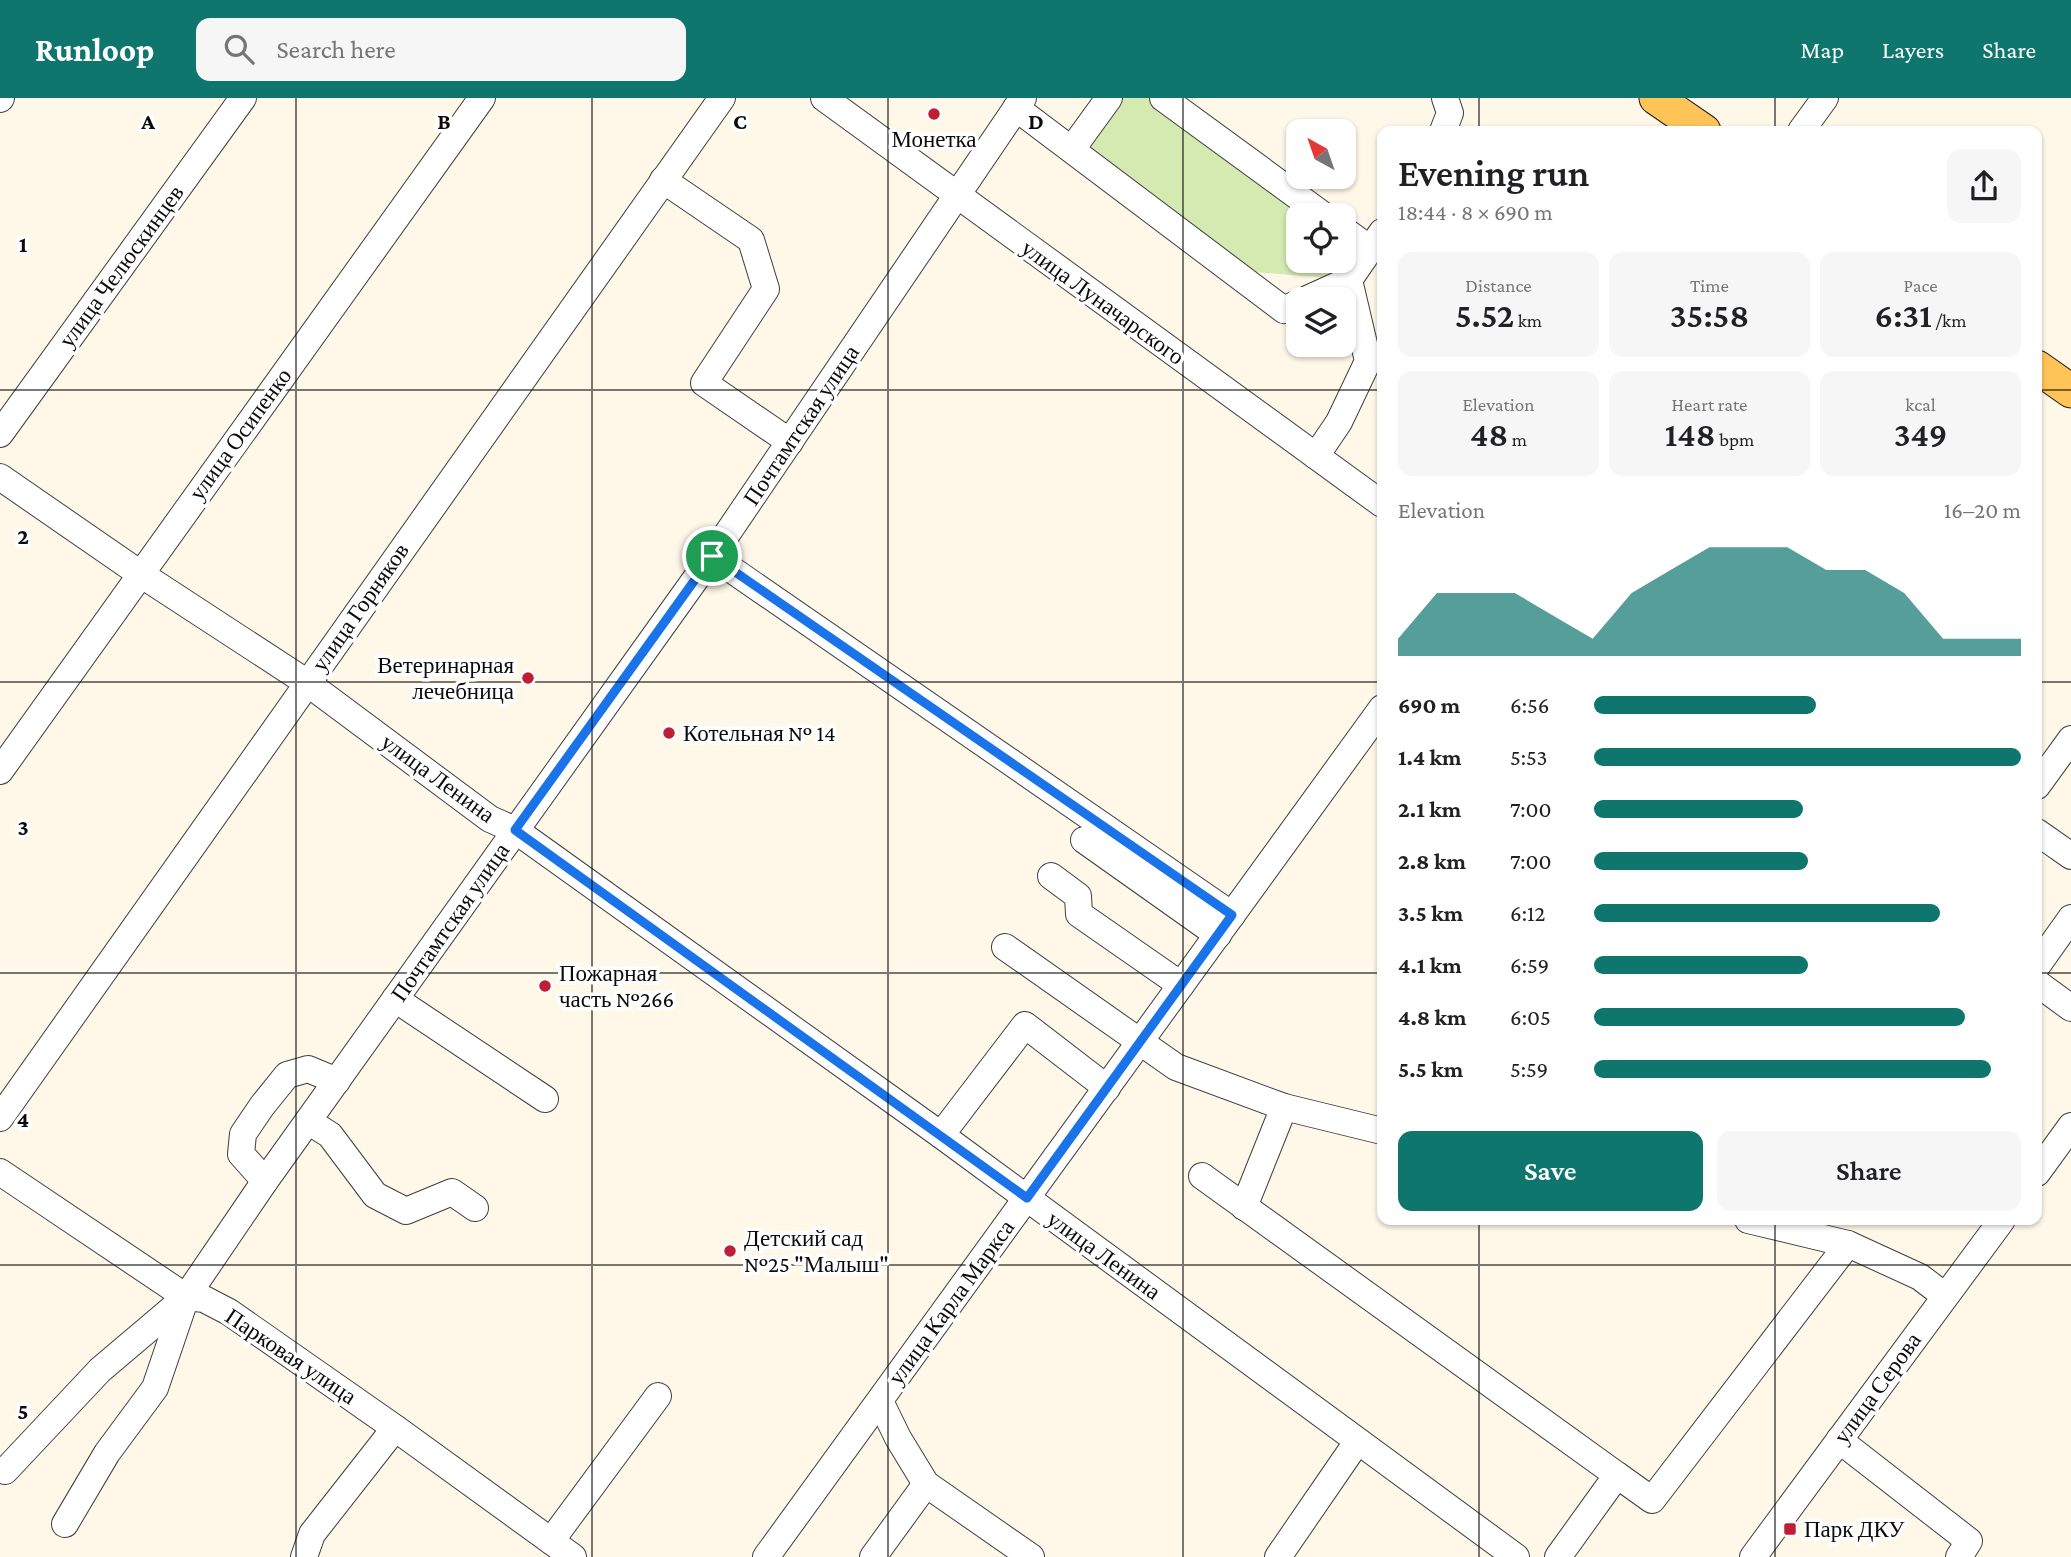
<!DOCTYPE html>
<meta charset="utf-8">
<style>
:root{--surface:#fff;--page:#f6f6f6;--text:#202124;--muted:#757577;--accent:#0f766e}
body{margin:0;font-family:"Crimson Pro",serif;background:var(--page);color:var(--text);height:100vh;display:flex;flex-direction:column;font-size:26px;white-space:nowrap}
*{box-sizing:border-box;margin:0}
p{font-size:23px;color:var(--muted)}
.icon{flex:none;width:38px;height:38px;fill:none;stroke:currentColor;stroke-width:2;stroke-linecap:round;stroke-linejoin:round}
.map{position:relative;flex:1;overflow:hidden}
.sheet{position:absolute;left:1377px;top:28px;width:665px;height:1099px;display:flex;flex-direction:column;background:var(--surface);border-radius:14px;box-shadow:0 2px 5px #0004}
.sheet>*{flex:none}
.needle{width:46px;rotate:320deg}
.controls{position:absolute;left:1286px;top:21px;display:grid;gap:14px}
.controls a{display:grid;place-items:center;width:70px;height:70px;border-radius:14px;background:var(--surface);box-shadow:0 2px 5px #0004;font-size:35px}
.pin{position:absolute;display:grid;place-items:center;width:60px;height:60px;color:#fff;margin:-30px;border:4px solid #fff;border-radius:50%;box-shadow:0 2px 7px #0007}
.round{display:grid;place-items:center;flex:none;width:74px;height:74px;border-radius:14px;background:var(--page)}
.headline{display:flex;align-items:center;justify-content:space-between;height:119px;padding:0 21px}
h1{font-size:38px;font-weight:600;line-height:52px}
.stats{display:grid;grid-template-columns:repeat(3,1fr);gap:10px;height:119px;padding:7px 21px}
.stats div{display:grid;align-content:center;border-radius:14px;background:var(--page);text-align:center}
.stats b{font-size:35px;font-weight:600}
.stats small{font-size:19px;font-weight:400}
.stats p{font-size:19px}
.chart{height:196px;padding:14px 21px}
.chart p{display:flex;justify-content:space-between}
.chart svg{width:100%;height:126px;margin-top:7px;fill:var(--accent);opacity:.7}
.primary-button{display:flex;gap:14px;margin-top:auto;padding:14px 21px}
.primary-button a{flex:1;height:80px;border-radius:14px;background:var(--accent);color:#fff;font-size:28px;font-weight:600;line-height:80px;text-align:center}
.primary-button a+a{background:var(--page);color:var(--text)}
ul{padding:0 21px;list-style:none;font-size:23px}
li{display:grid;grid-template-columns:112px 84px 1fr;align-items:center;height:52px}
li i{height:18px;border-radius:9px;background:var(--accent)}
header{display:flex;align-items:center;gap:42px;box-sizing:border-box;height:98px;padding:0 35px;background:var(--accent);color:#fff}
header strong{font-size:33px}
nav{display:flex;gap:38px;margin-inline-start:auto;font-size:24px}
.search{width:490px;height:63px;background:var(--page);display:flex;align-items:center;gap:18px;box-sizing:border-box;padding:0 24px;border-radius:14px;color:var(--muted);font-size:26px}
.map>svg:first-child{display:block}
.green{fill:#d5eab1}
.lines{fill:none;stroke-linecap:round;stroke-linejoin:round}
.minor-casing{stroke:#3e3e3e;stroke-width:28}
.major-casing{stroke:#1c1c1c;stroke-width:35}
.minor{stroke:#fff;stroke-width:26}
.major{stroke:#ffc458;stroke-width:33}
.route-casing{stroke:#fff;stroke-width:14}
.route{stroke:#1a73e8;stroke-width:9}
.grid{fill:none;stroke:#0b0b0b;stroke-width:2;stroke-opacity:0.55}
.poi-dot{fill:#bf1e37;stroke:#fff;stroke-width:2.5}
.labels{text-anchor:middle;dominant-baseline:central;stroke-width:7;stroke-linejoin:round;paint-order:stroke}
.poi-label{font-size:23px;fill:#0b0b0b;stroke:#fff;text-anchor:start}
.street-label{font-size:23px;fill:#0b0b0b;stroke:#fff}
.grid-label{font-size:23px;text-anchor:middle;font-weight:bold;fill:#0b0b0b;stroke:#fff;stroke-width:7;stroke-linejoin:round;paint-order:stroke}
</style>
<header>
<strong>Runloop</strong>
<div class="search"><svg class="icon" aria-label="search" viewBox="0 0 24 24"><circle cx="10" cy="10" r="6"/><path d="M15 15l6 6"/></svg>Search here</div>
<nav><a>Map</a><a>Layers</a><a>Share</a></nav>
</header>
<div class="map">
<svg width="2071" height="1459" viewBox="0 0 2071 1459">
<rect width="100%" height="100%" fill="#fff8e8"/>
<!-- green -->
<path class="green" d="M 1114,0 L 1153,0 L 1312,117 L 1298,117 L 1298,163 L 1344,163 L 1344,141 L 1359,152 L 1340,181 L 1243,173 L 1078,50 Z"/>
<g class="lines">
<defs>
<g id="minor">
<path d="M 824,0 L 1382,406"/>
<path d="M 1163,0 L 1323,117"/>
<path d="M 0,1 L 1,0"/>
<path d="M 1016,10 L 1284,212 L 1298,205"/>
<path d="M 1443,33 L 1450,15 L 1445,0"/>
<path d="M 1801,33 L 1825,0"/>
<path d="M 1072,51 L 1109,0"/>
<path d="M 663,82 L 751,142 L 766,191 L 704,285 L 790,344"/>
<path d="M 1344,132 L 1370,151"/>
<path d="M 1307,201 L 1349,182"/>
<path d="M 0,336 L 243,0"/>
<path d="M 1316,358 L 1339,324 L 1368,263 L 1349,182 L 1382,134"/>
<path d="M 0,379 L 139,475 L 306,584 L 490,721 L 515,732 L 941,1037 L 1516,1459"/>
<path d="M 712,458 L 1232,817"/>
<path d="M 0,673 L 482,0"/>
<path d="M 2037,688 L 2071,641"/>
<path d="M 2037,734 L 2071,758"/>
<path d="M 1084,742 L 1218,837"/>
<path d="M 1051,778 L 1078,798 L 1079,816 L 1181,887"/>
<path d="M 1005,849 L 1176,969 L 1284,1009 L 1382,1033"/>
<path d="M 2037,868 L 2071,820"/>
<path d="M 2037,885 L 2071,910"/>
<path d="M 395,901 L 545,1001"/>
<path d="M 0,1020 L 722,0"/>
<path d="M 308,1023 L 330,1037 L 375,1097 L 406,1113 L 452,1094 L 475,1110"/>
<path d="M 941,1037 L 1025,927 L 1107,990"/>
<path d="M 0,1074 L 186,1199 L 204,1201 L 229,1214 L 395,1330 L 573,1459"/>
<path d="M 2037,1075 L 2071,1028"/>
<path d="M 1202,1078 L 1617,1377"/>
<path d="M 265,1083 L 241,1056 L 243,1036 L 262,1008 L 287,977 L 308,971 L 337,983"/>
<path d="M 1244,1109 L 1284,1009"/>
<path d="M 1748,1122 L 1848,1146 L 1920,1179 L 1945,1198"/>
<path d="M 1839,1342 L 1969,1443 L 1959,1459"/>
<path d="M 5,1373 L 100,1272 L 185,1200"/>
<path d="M 926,1386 L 1031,1459"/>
<path d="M 65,1426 L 107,1355 L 155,1290 L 186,1199 L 265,1083 L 712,458 L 1023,0"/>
<path d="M 551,1443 L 658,1298"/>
<path d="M 304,1459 L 312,1436 L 395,1330"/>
<path d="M 766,1459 L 1382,610"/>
<path d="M 873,1459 L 926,1386 L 898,1340 L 880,1303"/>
<path d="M 1278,1459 L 1357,1344"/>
<path d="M 1558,1459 L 1617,1377 L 1652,1402 L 1848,1146"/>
<path d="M 1753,1459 L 2002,1122"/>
</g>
<g id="major">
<path d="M 1656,0 L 1704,33"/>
<path d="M 2037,269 L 2071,293"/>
</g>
</defs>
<!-- minor casing -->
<use href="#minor" class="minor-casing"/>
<!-- major casing -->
<use href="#major" class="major-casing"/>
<!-- minor -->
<use href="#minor" class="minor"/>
<!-- major -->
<use href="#major" class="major"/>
</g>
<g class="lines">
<defs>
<path id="route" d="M 712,458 L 1232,817 L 1027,1100 L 515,732 Z"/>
</defs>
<!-- route casing -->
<use href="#route" class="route-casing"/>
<!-- route -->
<use href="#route" class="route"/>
</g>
<!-- grid -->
<path class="grid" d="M 296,0 L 296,1459M 592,0 L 592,1459M 888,0 L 888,1459M 1183,0 L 1183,1459M 1479,0 L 1479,33M 1775,0 L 1775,33M 0,292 L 1382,292M 2037,292 L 2071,292M 0,584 L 1382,584M 2037,584 L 2071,584M 0,875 L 1382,875M 2037,875 L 2071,875M 1479,1122 L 1479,1459M 1775,1122 L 1775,1459M 0,1167 L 2071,1167"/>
<!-- markers -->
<g class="poi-dot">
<circle cx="934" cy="16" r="7"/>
<circle cx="528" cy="580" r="7"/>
<circle cx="669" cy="635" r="7"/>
<circle cx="545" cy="888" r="7"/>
<circle cx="730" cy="1153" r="7"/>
<rect x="1783" y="1424" width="14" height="14" rx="3.5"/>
</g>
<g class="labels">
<!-- poi labels -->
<g class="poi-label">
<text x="934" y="41" text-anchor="middle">Монетка</text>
<text x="514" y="567" text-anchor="end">Ветеринарная<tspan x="514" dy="26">лечебница</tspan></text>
<text x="683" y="635">Котельная № 14</text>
<text x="559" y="875">Пожарная<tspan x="559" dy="26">часть №266</tspan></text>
<text x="744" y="1140">Детский сад<tspan x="744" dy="26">№25 "Малыш"</tspan></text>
<text x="1804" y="1431">Парк ДКУ</text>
</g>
<!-- street labels -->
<g class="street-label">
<text transform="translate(121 168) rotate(-54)">улица Челюскинцев</text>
<text transform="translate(1103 204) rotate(36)">улица Луначарского</text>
<text transform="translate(801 327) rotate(-56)">Почтамтская улица</text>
<text transform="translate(240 336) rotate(-54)">улица Осипенко</text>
<text transform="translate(360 509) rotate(-55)">улица Горняков</text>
<text transform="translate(438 680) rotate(36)">улица Ленина</text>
<text transform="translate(450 824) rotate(-55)">Почтамтская улица</text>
<text transform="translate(1104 1157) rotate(36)">улица Ленина</text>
<text transform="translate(951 1204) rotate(-54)">улица Карла Маркса</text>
<text transform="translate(291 1258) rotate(34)">Парковая улица</text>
<text transform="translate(1877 1290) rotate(-54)">улица Серова</text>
</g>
</g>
<g class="grid-label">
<text x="148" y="31">A</text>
<text x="444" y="31">B</text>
<text x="740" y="31">C</text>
<text x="1036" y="31">D</text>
<text x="23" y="154">1</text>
<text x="23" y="446">2</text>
<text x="23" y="737">3</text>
<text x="23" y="1029">4</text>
<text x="23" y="1321">5</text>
</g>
</svg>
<div class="controls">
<a><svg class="needle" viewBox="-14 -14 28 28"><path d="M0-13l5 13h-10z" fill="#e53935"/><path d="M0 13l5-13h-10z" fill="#757577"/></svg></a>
<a><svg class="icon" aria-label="locate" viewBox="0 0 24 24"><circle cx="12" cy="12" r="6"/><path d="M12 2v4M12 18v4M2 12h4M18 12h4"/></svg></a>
<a><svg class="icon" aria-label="layers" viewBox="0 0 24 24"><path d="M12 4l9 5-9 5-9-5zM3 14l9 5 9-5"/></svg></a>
</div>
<div class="pin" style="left:712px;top:458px;background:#1e9e55"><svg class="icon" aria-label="arrive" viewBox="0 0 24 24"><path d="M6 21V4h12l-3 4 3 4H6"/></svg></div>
<section class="sheet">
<div class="headline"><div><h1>Evening run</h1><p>18:44 · 8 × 690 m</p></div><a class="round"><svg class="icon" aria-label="share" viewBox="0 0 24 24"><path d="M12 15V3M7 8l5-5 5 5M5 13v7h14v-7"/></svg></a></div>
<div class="stats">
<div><p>Distance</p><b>5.52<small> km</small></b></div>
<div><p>Time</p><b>35:58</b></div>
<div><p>Pace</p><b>6:31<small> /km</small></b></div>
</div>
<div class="stats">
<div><p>Elevation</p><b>48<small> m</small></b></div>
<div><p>Heart rate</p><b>148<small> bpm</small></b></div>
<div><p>kcal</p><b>349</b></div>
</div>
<div class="chart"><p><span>Elevation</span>16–20 m</p>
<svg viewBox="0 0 160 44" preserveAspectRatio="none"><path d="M0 44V38L10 22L20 22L30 22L40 30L50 38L60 22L70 14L80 6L90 6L100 6L110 14L120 14L130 22L140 38L150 38L160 38V44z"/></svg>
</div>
<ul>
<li><b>690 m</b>6:56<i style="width:52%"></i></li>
<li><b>1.4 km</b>5:53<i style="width:100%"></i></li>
<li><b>2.1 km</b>7:00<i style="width:49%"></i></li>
<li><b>2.8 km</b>7:00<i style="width:50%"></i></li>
<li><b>3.5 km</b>6:12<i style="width:81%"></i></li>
<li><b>4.1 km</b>6:59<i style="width:50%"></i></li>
<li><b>4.8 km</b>6:05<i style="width:87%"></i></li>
<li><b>5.5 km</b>5:59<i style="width:93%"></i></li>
</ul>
<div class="primary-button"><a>Save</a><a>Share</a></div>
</section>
</div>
